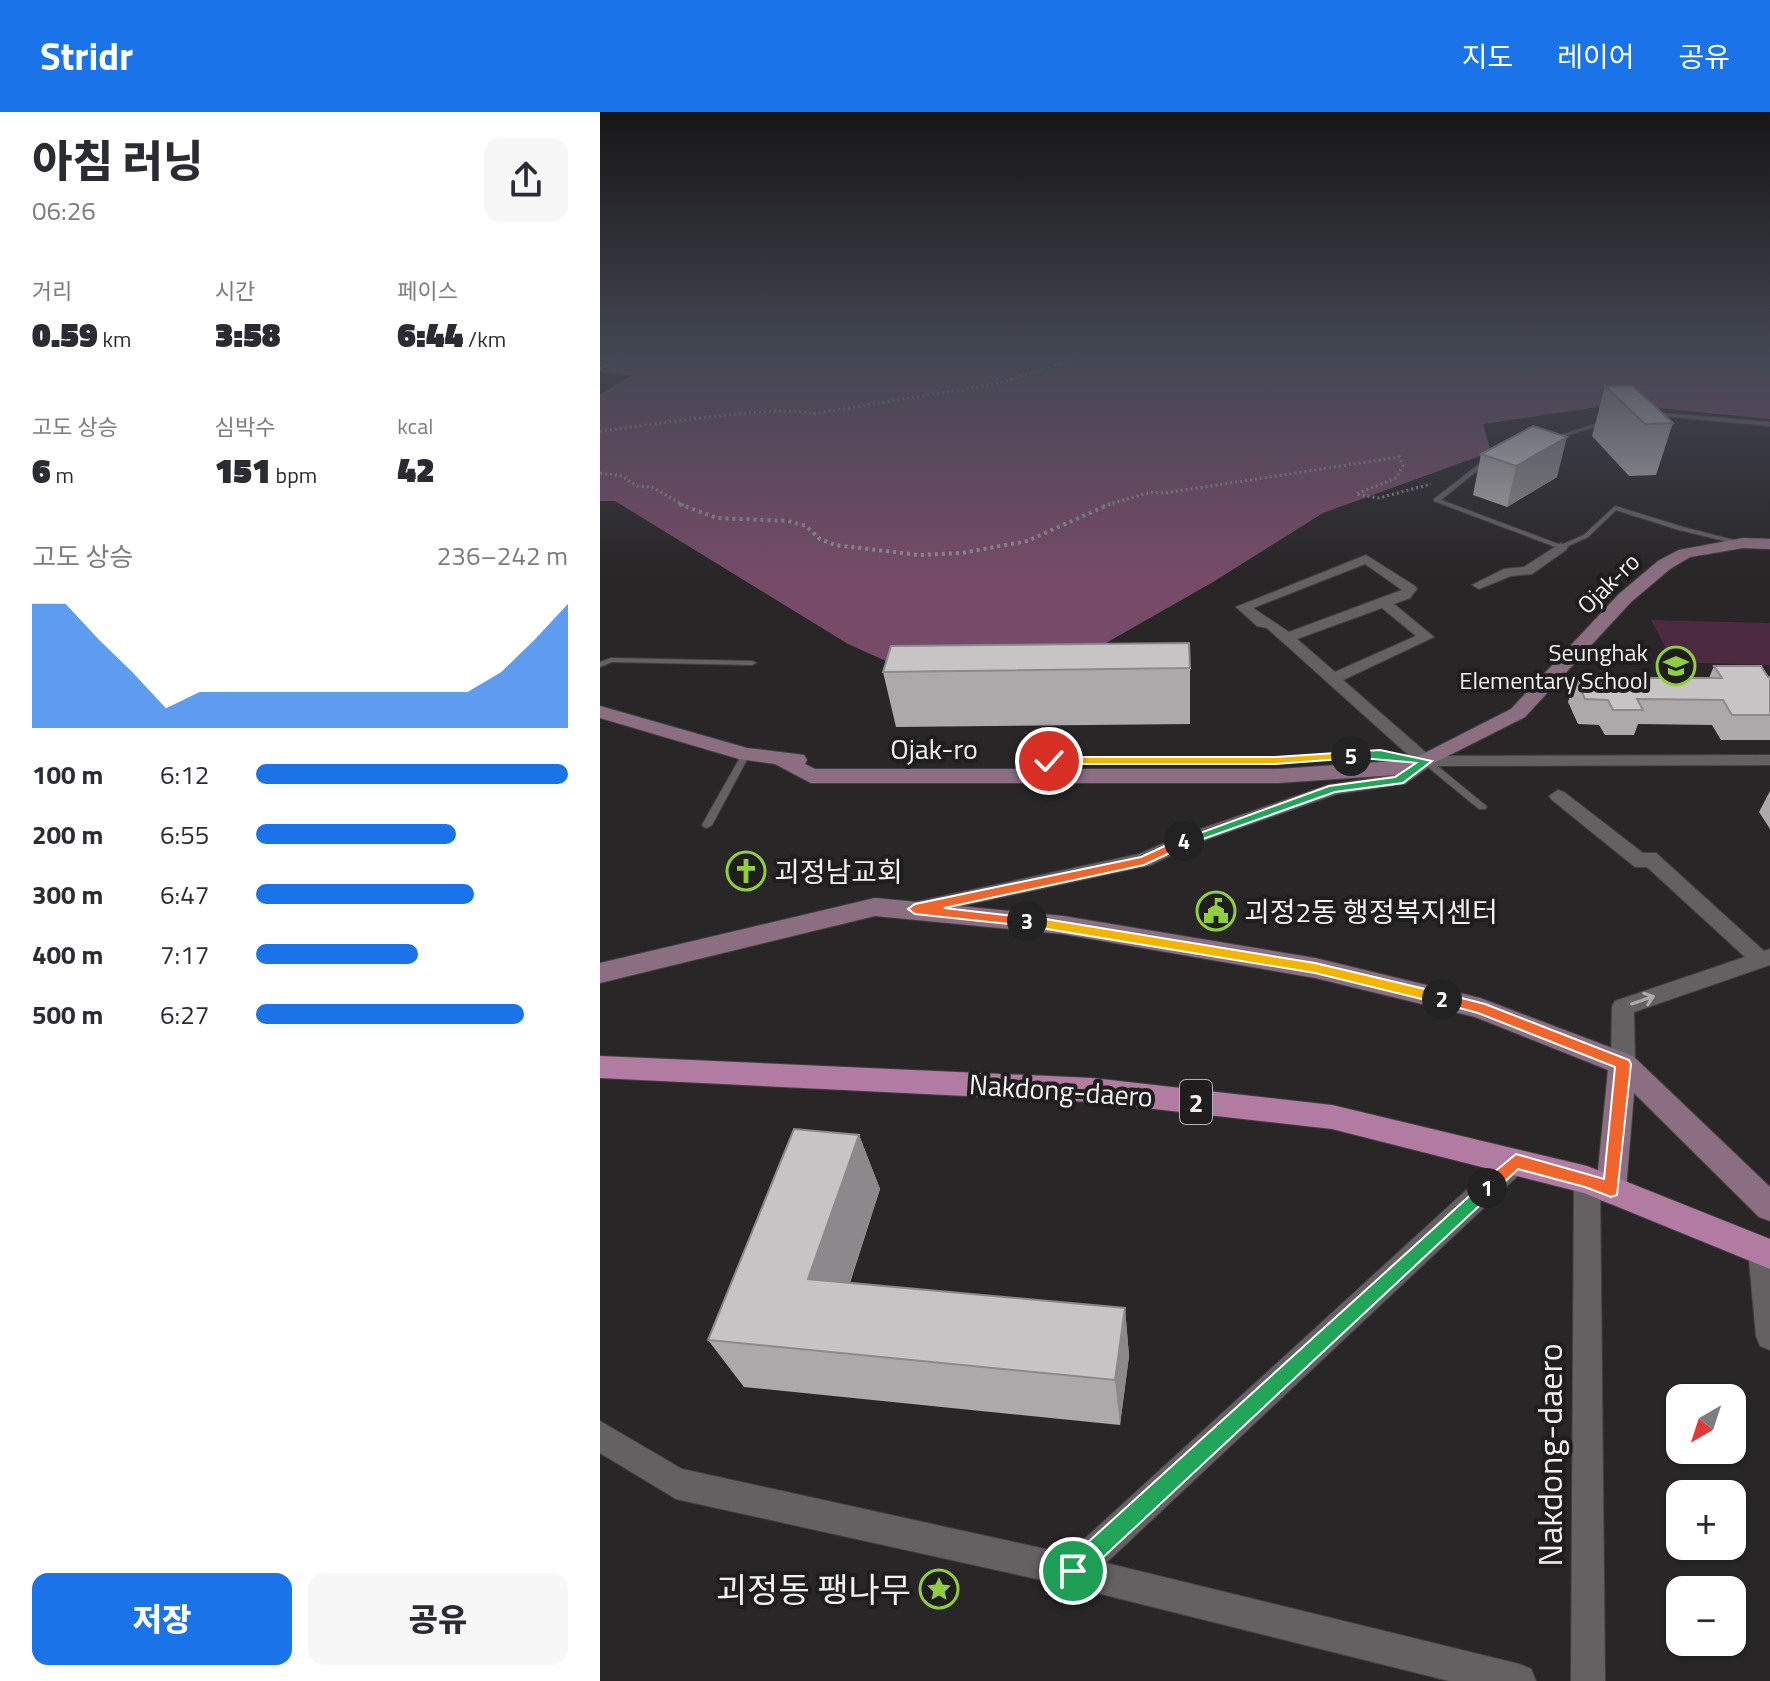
<!DOCTYPE html>
<html lang="ko">
<meta charset="utf-8">
<style>
:root{--surface:#fff;--page:#f7f7f7;--text:#2b2b33;--muted:#7c7c81;--accent:#1a73e8}
body{margin:0;font-family:"Titillium Web","Noto Sans KR",sans-serif;background:var(--page);color:var(--text);height:100vh;display:flex;flex-direction:column;font-size:30px;white-space:nowrap}
*{box-sizing:border-box;margin:0}
p{font-size:26px;color:var(--muted)}
.icon{flex:none;width:44px;height:44px;fill:none;stroke:currentColor;stroke-width:2;stroke-linecap:round;stroke-linejoin:round}
.map{position:relative;flex:1;overflow:hidden}
.drawer{display:flex;flex-direction:column;background:var(--surface);width:600px}
.drawer>*{flex:none}
.needle{width:52px;rotate:219deg}
.controls{position:absolute;left:1066px;top:1272px;display:grid;gap:16px}
.controls a{display:grid;place-items:center;width:80px;height:80px;border-radius:16px;background:var(--surface);box-shadow:0 2px 6px #0004;font-size:40px}
.pin{position:absolute;display:grid;place-items:center;width:68px;height:68px;color:#fff;margin:-34px;border:4px solid #fff;border-radius:50%;box-shadow:0 2px 8px #0007}
.km{position:absolute;width:40px;height:40px;margin:-20px;border-radius:50%;background:#222;color:#fff;font-size:22px;line-height:40px;text-align:center}
.round{display:grid;place-items:center;flex:none;width:84px;height:84px;border-radius:16px;background:var(--page)}
.summary{display:flex;align-items:center;justify-content:space-between;height:136px;padding:0 32px}
h1{font-size:44px;font-weight:800;line-height:60px}
.metrics{display:grid;grid-template-columns:repeat(3,1fr);gap:12px;height:136px;padding:8px 32px}
.metrics div{display:grid;align-content:center}
.metrics b{font-size:34px;font-weight:800}
.metrics small{font-size:22px;font-weight:400}
.metrics p{font-size:22px}
.chart{height:224px;padding:16px 32px}
.chart p{display:flex;justify-content:space-between}
.chart svg{width:100%;height:144px;margin-top:8px;fill:var(--accent);opacity:.7}
.action{display:flex;gap:16px;margin-top:auto;padding:16px 32px}
.action a{flex:1;height:92px;border-radius:16px;background:var(--accent);color:#fff;font-size:32px;font-weight:800;line-height:92px;text-align:center}
.action a+a{background:var(--page);color:var(--text)}
ul{padding:0 32px;list-style:none;font-size:26px}
li{display:grid;grid-template-columns:128px 96px 1fr;align-items:center;height:60px}
li i{height:20px;border-radius:10px;background:var(--accent)}
header{display:flex;align-items:center;gap:48px;box-sizing:border-box;height:112px;padding:0 40px;background:var(--accent);color:#fff}
header strong{font-size:38px}
nav{display:flex;gap:44px;margin-inline-start:auto;font-size:28px}
main{display:flex;flex:1;min-height:0}
.map>svg:first-child{display:block}
.green{fill:#4c2a41}
.forest{fill:#754b67}
.lines{fill:none;stroke-linecap:round;stroke-linejoin:round}
.lane-casing{stroke:#444143;stroke-width:2}
.street-casing{stroke:#444143;stroke-width:2}
.secondary-casing{stroke:#444143;stroke-width:2}
.primary-casing{stroke:#444143;stroke-width:2}
.path-far1{stroke:#8d8b8d;stroke-width:3;stroke-dasharray:2 3;stroke-linecap:butt}
.path{stroke:#8d8b8d;stroke-width:4;stroke-dasharray:3 4;stroke-linecap:butt}
.lane{fill:#646163;fill-rule:evenodd}
.street{fill:#646163;fill-rule:evenodd}
.secondary{fill:#8b6e82;fill-rule:evenodd}
.primary{fill:#b27ba1;fill-rule:evenodd}
.wall{fill:#aba9aa}
.shaded-wall{fill:#8b898b}
.building{fill:#c7c4c6;stroke:#8b898b;stroke-width:2}
.oneway{stroke:#acaaab}
.split-1{fill:#22a559;stroke:#fff;stroke-width:2}
.split-2{fill:#f0652b;stroke:#fff;stroke-width:2}
.split-3{fill:#f5b400;stroke:#fff;stroke-width:2}
.split-4{fill:#f0652b;stroke:#fff;stroke-width:2}
.split-5{fill:#22a559;stroke:#fff;stroke-width:2}
.split-6{fill:#f5b400;stroke:#fff;stroke-width:2}
.labels{text-anchor:middle;dominant-baseline:central;stroke-width:8;stroke-linejoin:round;paint-order:stroke}
.far-street-label{font-size:24px;fill:#f3f2f3;stroke:#1f1d1e}
.far-poi-label{font-size:24px;fill:#f3f2f3;stroke:#1f1d1e;text-anchor:end}
.shield{fill:#1f1d1e;stroke:#b3b2b3;stroke-width:2}
.shield-label{font-size:26px;font-weight:bold;fill:#f3f2f3}
.street-label{font-size:28px;fill:#f3f2f3;stroke:#1f1d1e}
.poi-label{font-size:28px;fill:#f3f2f3;stroke:#1f1d1e;text-anchor:start}
.near-street-label{font-size:34px;fill:#f3f2f3;stroke:#1f1d1e}
.near-poi-label{font-size:34px;fill:#f3f2f3;stroke:#1f1d1e;text-anchor:end}
</style>
<header>
<strong>Stridr</strong>
<nav><a>지도</a><a>레이어</a><a>공유</a></nav>
</header>
<main>
<section class="drawer">
<div class="summary"><div><h1>아침 러닝</h1><p>06:26</p></div><a class="round"><svg class="icon" aria-label="share" viewBox="0 0 24 24"><path d="M12 15V3M7 8l5-5 5 5M5 13v7h14v-7"/></svg></a></div>
<div class="metrics">
<div><p>거리</p><b>0.59<small> km</small></b></div>
<div><p>시간</p><b>3:58</b></div>
<div><p>페이스</p><b>6:44<small> /km</small></b></div>
</div>
<div class="metrics">
<div><p>고도 상승</p><b>6<small> m</small></b></div>
<div><p>심박수</p><b>151<small> bpm</small></b></div>
<div><p>kcal</p><b>42</b></div>
</div>
<div class="chart"><p><span>고도 상승</span>236–242 m</p>
<svg viewBox="0 0 160 44" preserveAspectRatio="none"><path d="M0 44V6L10 6L20 17L30 27L40 38L50 33L60 33L70 33L80 33L90 33L100 33L110 33L120 33L130 33L140 27L150 17L160 6V44z"/></svg>
</div>
<ul>
<li><b>100 m</b>6:12<i style="width:100%"></i></li>
<li><b>200 m</b>6:55<i style="width:64%"></i></li>
<li><b>300 m</b>6:47<i style="width:70%"></i></li>
<li><b>400 m</b>7:17<i style="width:52%"></i></li>
<li><b>500 m</b>6:27<i style="width:86%"></i></li>
</ul>
<div class="action"><a>저장</a><a>공유</a></div>
</section>
<div class="map">
<svg width="1170" height="1569" viewBox="0 0 1170 1569">
<rect width="100%" height="100%" fill="#292628"/>
<!-- green -->
<path class="green" d="M 1051,508 L 1170,511 L 1170,553 L 1073,550 Z"/>
<!-- forest -->
<path class="forest" d="M 0,243 L 1170,243 L 1170,307 L 1018,292 L 883,312 L 891,340 L 723,401 L 613,470 L 457,559 L 315,562 L 248,532 L 15,389 L 0,389 L 0,282 L 31,264 L 0,260 Z"/>
<g class="lines">
<defs>
<g id="lane">
<path d="M 1051,300 L 1170,310 L 1170,314 L 1049,303 L 1049,301 Z"/>
<path d="M 1002,310 L 1007,311 L 953,328 L 948,327 Z"/>
<path d="M 887,346 L 890,348 L 889,349 L 841,388 L 961,433 L 984,423 L 1015,394 L 1083,415 L 1145,431 L 1142,433 L 1079,418 L 1016,398 L 988,425 L 961,437 L 834,389 L 834,387 Z"/>
<path d="M 11,546 L 152,549 L 156,551 L 152,553 L 12,550 L 0,555 L 0,550 Z"/>
<path d="M 146,639 L 150,642 L 112,713 L 107,716 L 104,715 L 102,713 L 142,642 Z"/>
<path d="M 826,646 L 829,647 L 885,693 L 887,695 L 885,697 L 879,697 L 823,651 L 822,649 L 823,647 Z"/>
</g>
<g id="street">
<path d="M 961,431 L 968,435 L 966,438 L 932,462 L 911,464 L 879,477 L 872,473 L 904,457 L 924,455 Z"/>
<path d="M 766,443 L 815,474 L 817,477 L 810,486 L 794,492 L 834,525 L 743,568 L 830,644 L 1170,643 L 1170,653 L 830,654 L 805,672 L 737,682 L 597,731 L 551,753 L 315,804 L 308,802 L 305,797 L 308,792 L 315,790 L 539,742 L 583,723 L 728,673 L 794,663 L 815,649 L 667,516 L 657,514 L 636,495 ZM 765,452 L 802,478 L 689,520 L 653,496 ZM 782,496 L 816,524 L 735,560 L 697,527 Z"/>
<path d="M 958,678 L 964,680 L 1043,741 L 1056,741 L 1164,839 L 1170,837 L 1170,853 L 1034,900 L 1035,952 L 1031,959 L 1023,961 L 1015,959 L 1011,952 L 1012,895 L 1015,889 L 1145,845 L 1047,755 L 1035,755 L 952,688 L 949,684 Z"/>
<path d="M 916,1038 L 925,1041 L 928,1049 L 925,1057 L 506,1451 L 919,1552 L 931,1557 L 936,1569 L 849,1569 L 473,1475 L 76,1387 L 0,1341 L 0,1309 L 82,1357 L 468,1442 L 907,1041 Z"/>
<path d="M 987,1057 L 996,1060 L 1000,1068 L 1005,1569 L 971,1569 L 974,1068 L 978,1060 Z"/>
<path d="M 1161,1125 L 1170,1129 L 1170,1238 L 1160,1234 L 1156,1224 L 1148,1138 L 1152,1129 Z"/>
</g>
<g id="secondary">
<path d="M 1143,426 L 1170,427 L 1170,437 L 1143,436 L 1090,445 L 1070,457 L 1031,490 L 925,605 L 826,655 L 795,663 L 678,671 L 211,671 L 175,652 L 139,647 L 0,606 L 0,594 L 147,636 L 204,643 L 207,648 L 205,652 L 215,657 L 678,657 L 795,649 L 819,644 L 911,597 L 1019,482 L 1058,449 L 1079,438 Z"/>
<path d="M 275,786 L 463,804 L 715,846 L 880,886 L 1033,944 L 1170,1075 L 1170,1109 L 1159,1105 L 1034,981 L 1026,1078 L 1022,1088 L 1011,1092 L 1000,1088 L 996,1078 L 1008,958 L 875,905 L 715,866 L 463,822 L 275,804 L 0,871 L 0,851 Z"/>
</g>
<path id="primary" d="M 0,944 L 492,966 L 732,993 L 987,1054 L 1170,1127 L 1170,1157 L 984,1081 L 732,1017 L 492,990 L 0,966 Z"/>
</defs>
<!-- lane casing -->
<use href="#lane" class="lane-casing"/>
<!-- street casing -->
<use href="#street" class="street-casing"/>
<!-- secondary casing -->
<use href="#secondary" class="secondary-casing"/>
<!-- primary casing -->
<use href="#primary" class="primary-casing"/>
<!-- path-far1 -->
<g class="path-far1">
<path d="M 0,257 L 26,243"/>
<path d="M 0,319 C 40,315 183,291 212,302 L 395,272 L 489,243"/>
<path d="M 0,361 L 22,364 L 37,374 L 52,375 L 85,394"/>
<path d="M 503,394 L 551,380 L 565,381 L 800,345 L 803,354 L 796,366 L 756,382 L 779,386 L 831,372"/>
</g>
<!-- path -->
<path class="path" d="M 79,392 L 117,406 L 188,409 L 206,414 L 220,427 L 235,433 L 319,443 L 362,441 L 427,429 L 510,392"/>
<!-- lane -->
<use href="#lane" class="lane"/>
<!-- street -->
<use href="#street" class="street"/>
<!-- secondary -->
<use href="#secondary" class="secondary"/>
<!-- primary -->
<use href="#primary" class="primary"/>
</g>
<!-- wall -->
<g class="wall">
<path d="M 1005,274 L 1073,311 L 1056,363 L 1029,364 L 992,324 Z"/>
<path d="M 881,342 L 957,365 L 907,395 L 873,383 Z"/>
<path d="M 1114,554 L 1170,565 L 1170,628 L 1121,628 L 1112,613 L 1038,612 L 1034,623 L 1005,623 L 999,613 L 978,612 L 968,590 L 976,566 L 1109,566 Z"/>
<path d="M 590,556 L 590,612 L 296,615 L 283,560 Z"/>
<path d="M 1170,679 L 1170,717 L 1159,700 Z"/>
<path d="M 259,1023 L 280,1077 L 250,1171 L 525,1196 L 529,1244 L 520,1313 L 144,1275 L 108,1228 Z"/>
</g>
<!-- shaded-wall -->
<g class="shaded-wall">
<path d="M 967,325 L 957,365 L 907,395 L 916,354 Z"/>
<path d="M 259,1023 L 280,1077 L 235,1216 L 208,1167 Z"/>
<path d="M 525,1196 L 529,1244 L 520,1313 L 515,1268 Z"/>
</g>
<!-- building -->
<g class="building">
<path d="M 1005,274 L 1033,274 L 1073,311 L 1045,312 Z"/>
<path d="M 933,314 L 967,325 L 916,354 L 881,342 Z"/>
<path d="M 589,531 L 590,556 L 283,560 L 291,534 Z"/>
<path d="M 1114,554 L 1161,554 L 1168,565 L 1170,565 L 1170,603 L 1132,603 L 1123,588 L 1037,587 L 1043,598 L 1013,598 L 1008,588 L 985,587 L 976,566 L 1122,566 Z"/>
<path d="M 194,1017 L 259,1023 L 208,1167 L 525,1196 L 515,1268 L 108,1228 Z"/>
</g>
<!-- one-way arrows -->
<defs><path id="oneway-shaft" d="M-6 0H5M1.5-3L5.5 0L1.5 3" fill="none" stroke-width="1.6" stroke-linecap="round" stroke-linejoin="round" transform="scale(2)"/></defs>
<use class="oneway" href="#oneway-shaft" transform="translate(1043 888) rotate(-19)"/>
<!-- sky -->
<linearGradient id="sky" x2="0" y2="1"><stop stop-color="#171516"/><stop offset="0.52" stop-color="#434753"/><stop offset="1" stop-color="#434753" stop-opacity="0"/></linearGradient>
<rect width="1170" height="463" fill="url(#sky)"/>
<!-- split-1 -->
<path class="split-1" d="M 887,1068 L 895,1076 L 893,1081 L 481,1466 L 473,1469 L 465,1466 L 462,1459 L 465,1451 Z"/>
<!-- split-2 -->
<path class="split-2" d="M 842,881 L 885,892 L 1029,948 L 1031,952 L 1017,1083 L 1011,1085 L 985,1075 L 918,1057 L 893,1081 L 881,1081 L 879,1076 L 881,1071 L 916,1042 L 1004,1067 L 1015,955 L 878,901 L 837,890 L 837,883 Z"/>
<!-- split-3 -->
<path class="split-3" d="M 427,804 L 715,851 L 842,881 L 849,887 L 842,892 L 715,861 L 423,813 L 421,809 Z"/>
<!-- split-4 -->
<path class="split-4" d="M 584,725 L 589,726 L 589,732 L 544,753 L 344,796 L 432,806 L 434,809 L 427,814 L 315,802 L 308,797 L 315,792 L 541,745 Z"/>
<!-- split-5 -->
<path class="split-5" d="M 780,638 L 832,649 L 803,671 L 735,680 L 589,732 L 578,729 L 729,674 L 795,665 L 816,651 C 804,649 750,646 746,644 L 751,640 Z"/>
<!-- split-6 -->
<path class="split-6" d="M 751,640 L 755,641 L 755,646 L 675,652 L 449,652 L 444,649 L 449,645 L 675,645 Z"/>
<!-- icons -->
<defs>
<symbol id="school-ring" viewBox="-11 -11 22 22"><circle r="9.5" fill="#1f1d1e" stroke="#91cd3f" stroke-width="1.5"/><path d="M0-5L7-2L0 1L-7-2ZM-4 1L0 2.5L4 1V4Q0 6-4 4Z" fill="#91cd3f"/></symbol>
<symbol id="church-ring" viewBox="-11 -11 22 22"><circle r="9.5" fill="#1f1d1e" stroke="#91cd3f" stroke-width="1.5"/><path d="M-1.2-6h2.4v3.5h3.3v2.4h-3.3V6h-2.4V-.1h-3.3v-2.4h3.3Z" fill="#91cd3f"/></symbol>
<symbol id="civic-ring" viewBox="-11 -11 22 22"><circle r="9.5" fill="#1f1d1e" stroke="#91cd3f" stroke-width="1.5"/><path d="M-.6-6.5H3V-4.5H.6V-3L4-1V1h2V6H-6V1h2V-1L-.6-3ZM-1.2 2.5V6h2.4V2.5Z" fill="#91cd3f"/></symbol>
<symbol id="sight-ring" viewBox="-11 -11 22 22"><circle r="9.5" fill="#1f1d1e" stroke="#91cd3f" stroke-width="1.5"/><path d="M0-6L1.8-2.2L6-1.7L2.9 1.2L3.7 5.4L0 3.3L-3.7 5.4L-2.9 1.2L-6-1.7L-1.8-2.2Z" fill="#91cd3f"/></symbol>
</defs>
<g fill-rule="evenodd">
<use href="#school-ring" x="1054" y="532" width="44" height="44"/>
<use href="#church-ring" x="124" y="737" width="44" height="44"/>
<use href="#civic-ring" x="594" y="777" width="44" height="44"/>
<use href="#sight-ring" x="317" y="1455" width="44" height="44"/>
</g>
<g class="labels">
<!-- far-street labels -->
<g class="far-street-label">
<text transform="translate(1008 471) rotate(-44)">Ojak-ro</text>
</g>
<!-- far-poi labels -->
<g class="far-poi-label">
<text x="1048" y="540">Seunghak<tspan x="1048" dy="28">Elementary School</tspan></text>
</g>
<!-- shield labels -->
<rect class="shield" x="580" y="968" width="32" height="44" rx="6"/>
<g class="shield-label">
<text x="596" y="990">2</text>
</g>
<!-- street labels -->
<g class="street-label">
<text x="334" y="636">Ojak-ro</text>
<text transform="translate(461 978) rotate(4)">Nakdong-daero</text>
</g>
<!-- poi labels -->
<g class="poi-label">
<text x="174" y="759">괴정남교회</text>
<text x="644" y="799">괴정2동 행정복지센터</text>
</g>
<!-- near-street labels -->
<g class="near-street-label">
<text transform="translate(949 1343) rotate(-90)">Nakdong-daero</text>
</g>
<!-- near-poi labels -->
<g class="near-poi-label">
<text x="311" y="1477">괴정동 팽나무</text>
</g>
</g>
</svg>
<div class="controls">
<a><svg class="needle" viewBox="-14 -14 28 28"><path d="M0-13l5 13h-10z" fill="#e53935"/><path d="M0 13l5-13h-10z" fill="#7c7c81"/></svg></a>
<a>+</a>
<a>−</a>
</div>
<div class="pin" style="left:473px;top:1459px;background:#1e9e55"><svg class="icon" aria-label="arrive" viewBox="0 0 24 24"><path d="M6 21V4h12l-3 4 3 4H6"/></svg></div>
<div class="pin" style="left:449px;top:649px;background:#d93025"><svg class="icon" aria-label="check" viewBox="0 0 24 24"><path d="M5 12l5 5 9-10"/></svg></div>
<b class="km" style="left:887px;top:1076px">1</b>
<b class="km" style="left:842px;top:887px">2</b>
<b class="km" style="left:427px;top:809px">3</b>
<b class="km" style="left:584px;top:729px">4</b>
<b class="km" style="left:751px;top:644px">5</b>
</div>
</main>
